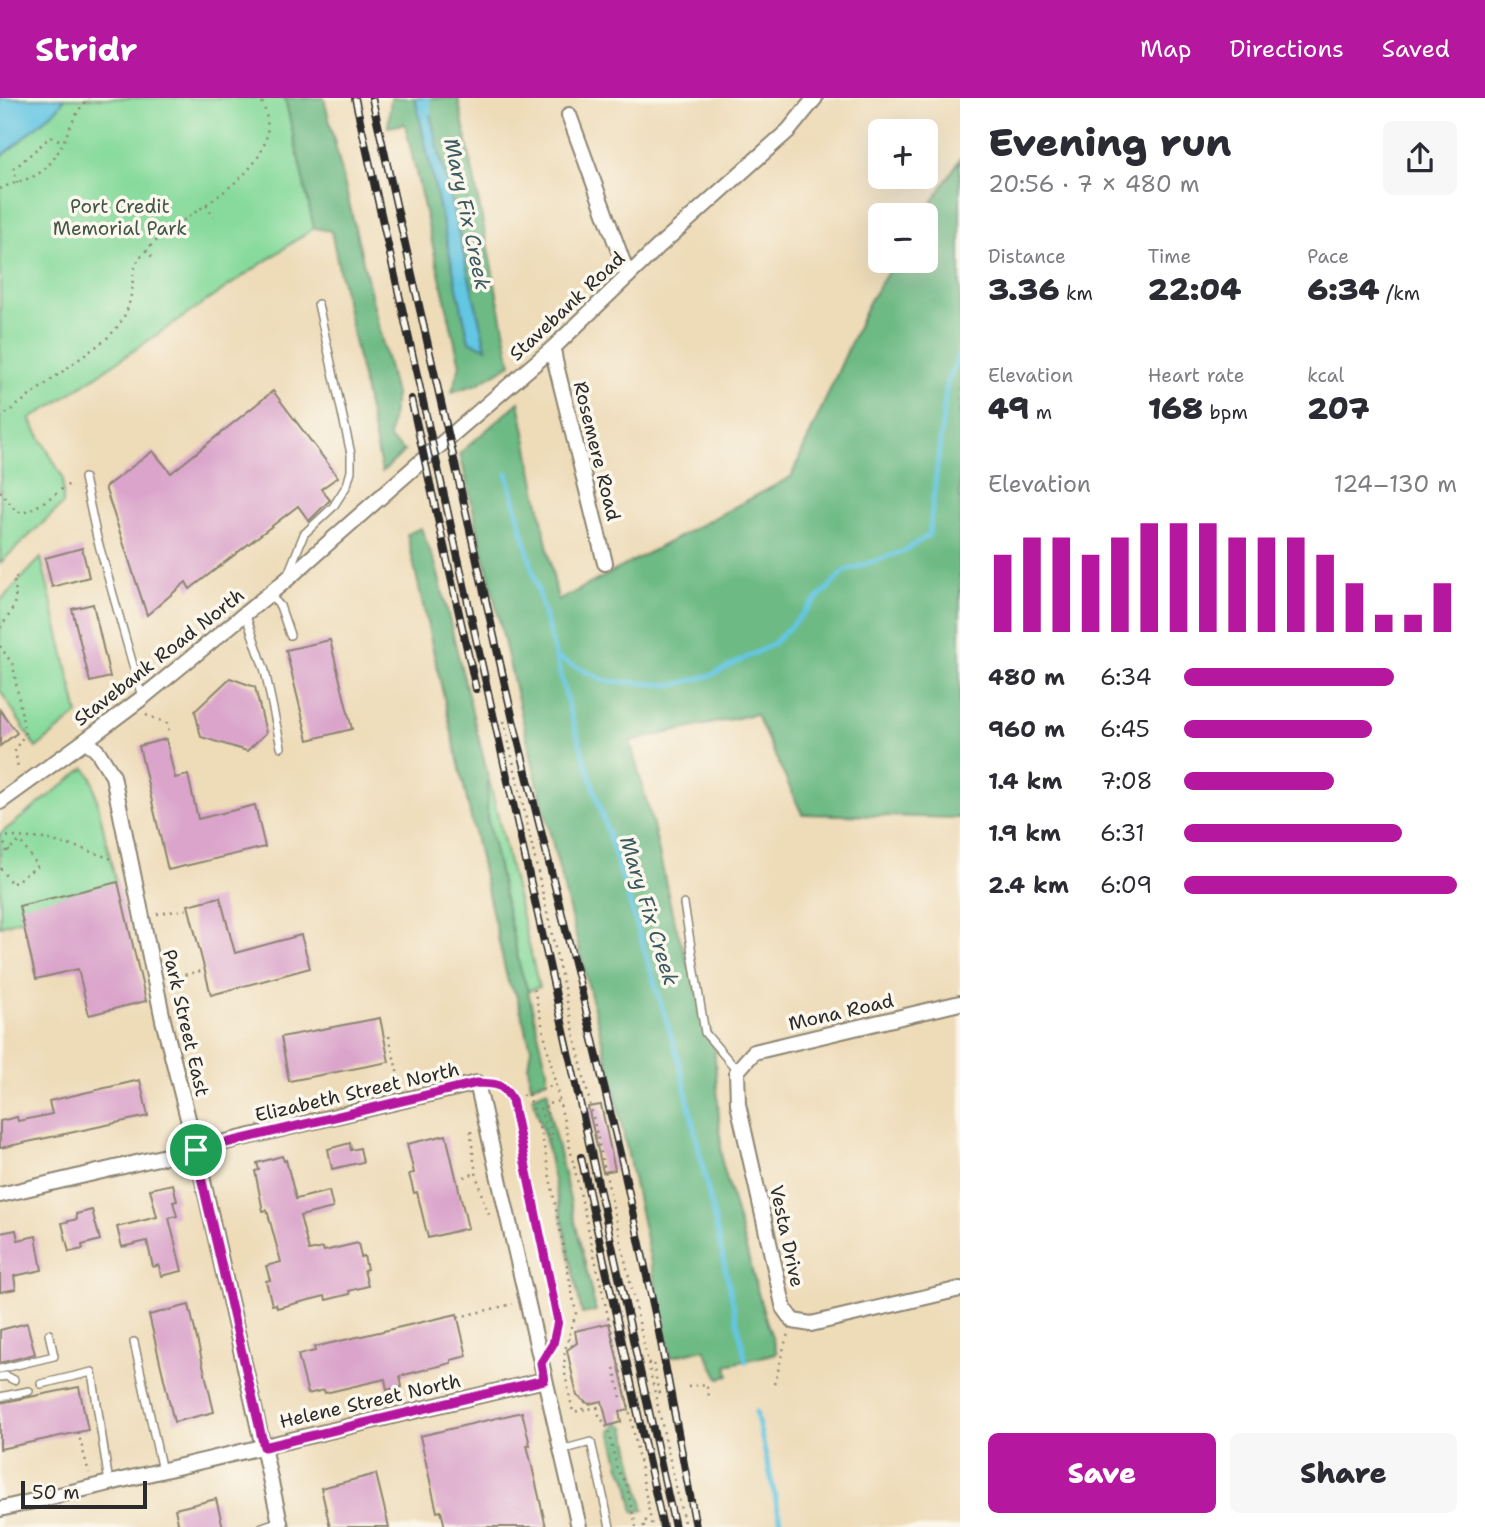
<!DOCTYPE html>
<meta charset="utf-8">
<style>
:root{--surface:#fff;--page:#f7f7f7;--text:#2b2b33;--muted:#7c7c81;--accent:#b5179e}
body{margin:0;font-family:"Shantell Sans",sans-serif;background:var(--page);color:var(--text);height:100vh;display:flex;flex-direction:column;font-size:26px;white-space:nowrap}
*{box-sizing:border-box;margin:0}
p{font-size:23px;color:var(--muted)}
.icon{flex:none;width:38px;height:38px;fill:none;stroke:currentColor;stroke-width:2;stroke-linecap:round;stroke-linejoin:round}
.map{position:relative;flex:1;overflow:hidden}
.side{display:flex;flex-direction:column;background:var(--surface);width:525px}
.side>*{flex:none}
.fabs{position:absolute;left:868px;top:21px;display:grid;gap:14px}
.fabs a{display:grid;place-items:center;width:70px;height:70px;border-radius:10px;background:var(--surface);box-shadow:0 7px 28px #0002;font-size:35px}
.scale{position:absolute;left:21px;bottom:18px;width:126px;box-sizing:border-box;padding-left:7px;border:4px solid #2b2b2b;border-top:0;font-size:19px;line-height:24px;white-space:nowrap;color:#2b2b2b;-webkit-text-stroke:5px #fbf7ec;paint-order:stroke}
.pin{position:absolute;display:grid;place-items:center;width:60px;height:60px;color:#fff;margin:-30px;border:4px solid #fff;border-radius:50%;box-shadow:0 2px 7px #0007}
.round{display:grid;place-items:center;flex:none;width:74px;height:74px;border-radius:10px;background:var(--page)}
.summary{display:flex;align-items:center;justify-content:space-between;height:119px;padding:0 28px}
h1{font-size:38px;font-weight:800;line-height:52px}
.figures{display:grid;grid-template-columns:repeat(3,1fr);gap:10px;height:119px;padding:7px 28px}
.figures div{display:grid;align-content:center}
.figures b{font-size:30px;font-weight:800}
.figures small{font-size:19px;font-weight:400}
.figures p{font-size:19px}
.chart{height:196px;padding:14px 28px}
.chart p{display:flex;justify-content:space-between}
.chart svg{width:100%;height:126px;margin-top:7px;stroke:var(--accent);stroke-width:6}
.primary-button{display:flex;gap:14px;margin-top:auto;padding:14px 28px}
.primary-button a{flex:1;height:80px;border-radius:10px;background:var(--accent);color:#fff;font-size:28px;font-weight:800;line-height:80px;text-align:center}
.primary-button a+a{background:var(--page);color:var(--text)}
ul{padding:0 28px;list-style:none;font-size:23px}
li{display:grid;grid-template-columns:112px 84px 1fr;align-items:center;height:52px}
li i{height:18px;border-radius:9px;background:var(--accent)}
header{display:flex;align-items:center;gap:42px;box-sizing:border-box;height:98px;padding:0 35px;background:var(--accent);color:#fff}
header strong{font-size:33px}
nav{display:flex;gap:38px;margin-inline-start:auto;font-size:24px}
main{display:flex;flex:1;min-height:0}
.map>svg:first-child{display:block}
.green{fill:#87da9c;stroke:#598264;stroke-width:2}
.forest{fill:#6dba84;stroke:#4c7258;stroke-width:2}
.water{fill:#64c6e2;stroke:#487886;stroke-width:2}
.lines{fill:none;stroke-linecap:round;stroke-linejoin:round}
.stream{stroke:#64c6e2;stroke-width:5}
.building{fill:#daa4cb}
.service-casing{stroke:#8c8472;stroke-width:10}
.minor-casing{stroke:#8c8472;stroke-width:18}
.path{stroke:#8c8472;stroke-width:2.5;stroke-dasharray:2 5;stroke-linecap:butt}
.service{stroke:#fff;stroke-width:7}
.minor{stroke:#fff;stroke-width:14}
.rail-casing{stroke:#2b2b2b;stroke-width:8}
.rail{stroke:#fbf7ec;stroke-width:5;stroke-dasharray:16;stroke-linecap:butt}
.route-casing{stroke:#fff;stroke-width:14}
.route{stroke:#b5179e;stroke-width:9}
.labels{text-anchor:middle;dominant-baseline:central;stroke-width:7;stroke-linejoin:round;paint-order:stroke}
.park-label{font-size:19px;fill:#425747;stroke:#fbf7ec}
.street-label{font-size:19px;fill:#2b2b2b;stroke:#fbf7ec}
.water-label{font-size:21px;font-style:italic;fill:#3c5a62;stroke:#fbf7ec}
</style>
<header>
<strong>Stridr</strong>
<nav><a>Map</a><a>Directions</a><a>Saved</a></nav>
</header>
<main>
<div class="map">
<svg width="960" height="1429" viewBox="0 0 960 1429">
<rect width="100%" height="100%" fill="#fbf7ec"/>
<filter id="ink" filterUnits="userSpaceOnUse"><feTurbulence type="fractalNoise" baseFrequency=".0143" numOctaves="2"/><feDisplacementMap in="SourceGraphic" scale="14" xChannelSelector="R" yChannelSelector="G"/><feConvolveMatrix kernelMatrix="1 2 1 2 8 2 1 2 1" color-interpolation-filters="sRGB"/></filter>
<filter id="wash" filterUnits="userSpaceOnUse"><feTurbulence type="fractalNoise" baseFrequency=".00686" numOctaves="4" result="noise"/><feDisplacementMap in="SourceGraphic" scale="28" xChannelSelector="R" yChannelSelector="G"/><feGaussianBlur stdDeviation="1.57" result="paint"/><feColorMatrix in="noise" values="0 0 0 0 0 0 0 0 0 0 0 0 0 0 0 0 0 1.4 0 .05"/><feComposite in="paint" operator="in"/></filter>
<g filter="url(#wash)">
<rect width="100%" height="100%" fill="#eedcb9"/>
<!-- green -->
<g class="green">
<path d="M 65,0 L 285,0 L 314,130 L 55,306 L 30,321 L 63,380 L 63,406 L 0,465 L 0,60 L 57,10 Z"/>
<path d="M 41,460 L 78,616 L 36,650 L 0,592 L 0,503 Z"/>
<path d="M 85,670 L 92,680 L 117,790 L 0,828 L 0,736 Z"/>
<path d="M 488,678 L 539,889 L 528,893 L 520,870 L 487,719 Z"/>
</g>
<!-- forest -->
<g class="forest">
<path d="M 285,0 L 324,0 L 395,297 L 389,341 L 405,353 L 382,374 L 331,133 L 314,130 Z"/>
<path d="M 391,0 L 415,0 L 469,243 L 486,249 L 426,0 L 458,0 L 511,266 L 477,286 L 452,294 L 460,267 L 405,26 L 388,29 Z"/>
<path d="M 960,61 L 960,720 L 802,716 L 756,616 L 630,643 L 653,727 L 673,819 L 714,946 L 722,1064 L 762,1209 L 777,1255 L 727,1267 L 729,1278 L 719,1280 L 704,1251 L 671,1259 L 613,986 L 537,683 L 460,355 L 519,304 L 558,503 L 791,379 L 869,204 L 895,163 L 926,163 L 926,117 L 924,117 Z"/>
<path d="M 421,430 L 436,468 L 488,678 L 487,719 L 520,870 L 528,893 L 547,972 L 547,982 L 531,988 L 528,968 L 531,950 L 516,896 L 508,884 L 407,436 Z"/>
<path d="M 548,992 L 549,1012 L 596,1213 L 582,1216 L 545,1040 L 532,998 Z"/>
<path d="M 618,1325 L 625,1329 L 644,1412 L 634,1414 L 627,1380 L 620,1369 L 611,1332 Z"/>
</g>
<!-- water -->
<g class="water">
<path d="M 0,0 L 65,0 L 58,10 L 0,60 Z"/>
<path d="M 415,0 L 426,0 L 486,250 L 469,243 Z"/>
</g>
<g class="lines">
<!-- stream -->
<g class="stream">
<path d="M 427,0 L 429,14"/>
<path d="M 507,375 L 571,617 L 680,966 L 746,1264"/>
<path d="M 557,560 L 606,583 L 674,587 L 712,577 L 773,546 L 845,473 L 904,453 L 929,437 L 947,285 L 960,254"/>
<path d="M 756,1314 L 782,1429"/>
</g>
</g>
<g id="blocks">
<!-- building -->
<g class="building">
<path d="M 273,293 L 338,379 L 321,391 L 330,402 L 309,423 L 298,408 L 190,491 L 186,484 L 147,517 L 105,389 L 153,353 L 171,375 Z"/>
<path d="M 82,450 L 89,479 L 52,489 L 45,460 Z"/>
<path d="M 93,506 L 110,579 L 90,584 L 72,511 Z"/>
<path d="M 330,542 L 352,631 L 308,642 L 286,552 Z"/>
<path d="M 230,580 L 255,589 L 266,635 L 247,653 L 201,639 L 195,613 Z"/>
<path d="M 0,612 L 17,635 L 0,648 Z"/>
<path d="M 166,641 L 175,680 L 188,677 L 198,721 L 255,707 L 265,749 L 168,772 L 139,648 Z"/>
<path d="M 118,784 L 146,903 L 89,917 L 78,871 L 36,881 L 19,808 Z"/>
<path d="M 220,799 L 235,855 L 301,837 L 310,870 L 211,897 L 188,807 Z"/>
<path d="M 380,920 L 389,964 L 289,983 L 281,939 Z"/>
<path d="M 140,982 L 148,1018 L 0,1050 L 0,1023 L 17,1019 L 18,1023 L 52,1016 L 49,1003 Z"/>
<path d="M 601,1007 L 615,1072 L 603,1074 L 588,1009 Z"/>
<path d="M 446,1037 L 468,1130 L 428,1140 L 417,1094 L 414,1095 L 409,1076 L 414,1075 L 407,1046 Z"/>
<path d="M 350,1045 L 351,1052 L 360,1050 L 363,1064 L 332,1071 L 328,1051 Z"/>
<path d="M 282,1058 L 284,1063 L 286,1062 L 296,1101 L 329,1093 L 333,1110 L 300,1118 L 309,1153 L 323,1150 L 324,1153 L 358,1145 L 361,1159 L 364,1158 L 367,1171 L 364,1172 L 368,1188 L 349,1193 L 350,1196 L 326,1202 L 325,1198 L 277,1210 L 276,1206 L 272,1207 L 266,1183 L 270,1182 L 266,1168 L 281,1164 L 267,1112 L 263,1113 L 255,1073 L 259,1072 L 257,1065 Z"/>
<path d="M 173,1086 L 177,1103 L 173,1104 L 177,1118 L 169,1120 L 182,1173 L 161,1178 L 159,1167 L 153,1169 L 147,1143 L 122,1149 L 117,1129 L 157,1119 L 150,1091 Z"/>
<path d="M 92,1112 L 100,1142 L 82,1147 L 83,1151 L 69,1154 L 62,1125 L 77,1121 L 76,1116 Z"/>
<path d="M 16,1132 L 18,1142 L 36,1138 L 42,1172 L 14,1178 L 16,1191 L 0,1194 L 0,1135 Z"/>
<path d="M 189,1207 L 214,1314 L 174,1324 L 149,1217 Z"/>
<path d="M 457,1216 L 467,1258 L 451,1262 L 451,1265 L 400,1278 L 402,1289 L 395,1290 L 387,1292 L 385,1281 L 325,1295 L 324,1292 L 308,1296 L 298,1257 L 315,1253 L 314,1249 Z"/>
<path d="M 27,1225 L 35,1256 L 0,1265 L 0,1232 Z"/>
<path d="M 609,1225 L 629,1312 L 619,1314 L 621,1324 L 608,1328 L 602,1303 L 589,1306 L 577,1298 L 567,1252 L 577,1245 L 575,1233 Z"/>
<path d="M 79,1289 L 88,1332 L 0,1351 L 0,1305 Z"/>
<path d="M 522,1314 L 530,1347 L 527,1347 L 546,1429 L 445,1429 L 441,1413 L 437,1414 L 420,1338 Z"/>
<path d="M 376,1376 L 389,1429 L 330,1429 L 321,1390 Z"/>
<path d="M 216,1401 L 223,1429 L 179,1429 L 175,1411 Z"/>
</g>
</g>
</g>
<g filter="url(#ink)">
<use href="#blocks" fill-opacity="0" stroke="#8c8472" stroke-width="2"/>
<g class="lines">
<defs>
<g id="service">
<path d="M 84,380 L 97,440 L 142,599"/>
<path d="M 288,476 L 304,436 L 333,409 L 347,387 L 351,373 L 351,356 L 318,206"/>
<path d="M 269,496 L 280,508 L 290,537"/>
<path d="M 245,515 L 265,573 L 281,649"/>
<path d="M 684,806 L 705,935 L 737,972"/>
<path d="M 478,985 C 497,986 502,984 512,1002 L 558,1223 L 553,1246 L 542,1265"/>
<path d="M 134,1244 L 162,1373"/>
<path d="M 0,1271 L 54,1258 L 49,1236"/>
<path d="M 0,1279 L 6,1278 L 14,1282"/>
<path d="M 41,1286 L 92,1274 L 109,1385"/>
<path d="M 0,1299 L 29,1293"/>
<path d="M 561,1352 L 591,1344 L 610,1429"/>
<path d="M 262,1429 L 280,1423"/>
</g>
<g id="minor">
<path d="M 569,17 L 628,178"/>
<path d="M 553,250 L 555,263 L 605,465"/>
<path d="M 86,642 L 98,654 L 113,678 L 163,922 L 196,1052 L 281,1429"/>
<path d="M 0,704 L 86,642 L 142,600 L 285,483 L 425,360 L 553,250 L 659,148 L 789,32 L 815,0"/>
<path d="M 960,905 L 754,954 L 737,973 L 738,1006 L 784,1211 L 793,1223 L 811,1226 L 960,1191"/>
<path d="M 0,1097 L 477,985 L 579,1429"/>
<path d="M 0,1411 L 544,1282"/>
</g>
</defs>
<!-- service casing -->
<use href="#service" class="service-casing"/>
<!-- minor casing -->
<use href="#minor" class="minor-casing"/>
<!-- path -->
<g class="path">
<path d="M 17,85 L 14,71 L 50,39 L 63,43"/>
<path d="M 0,91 C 13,84 28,83 41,74 C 66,55 67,21 89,0"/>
<path d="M 206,107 L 214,119"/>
<path d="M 146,152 L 155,162"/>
<path d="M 0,320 L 105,242 C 122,226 128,215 132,192 C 133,181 133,169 139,161 C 174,112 299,77 260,0"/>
<path d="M 0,393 L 15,412 L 22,415 C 37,411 57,394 71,385"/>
<path d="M 0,530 C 12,514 20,501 13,481 L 19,478"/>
<path d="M 0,548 L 13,567 L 25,636 L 15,651 L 18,670"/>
<path d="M 146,617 L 167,625 L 169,634"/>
<path d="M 504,623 L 685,1429"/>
<path d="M 0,738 L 45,741 L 80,750 L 115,762"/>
<path d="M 0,740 L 12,757"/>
<path d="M 0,758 L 20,743 L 38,768 L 12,786 L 0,770"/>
<path d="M 157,816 L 189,811"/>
<path d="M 171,880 L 205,872"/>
<path d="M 534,891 L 631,1320 L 652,1429"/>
<path d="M 389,938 L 400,986"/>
<path d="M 528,996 L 542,1038 L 576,1215 L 565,1252 L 564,1271 L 573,1314 L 603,1308"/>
<path d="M 522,998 L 555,987"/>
<path d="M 533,1011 L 540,1010 L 550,1043 L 553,1040 L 545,1007 L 559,1003"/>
<path d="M 471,1033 C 473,1065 478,1093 491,1121"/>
<path d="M 464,1079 L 476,1075"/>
<path d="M 458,1219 L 513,1206"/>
<path d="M 569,1240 L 572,1248"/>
<path d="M 648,1265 L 653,1264 L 659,1296"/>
<path d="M 620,1268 L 614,1269 L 622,1304"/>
<path d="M 774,1286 C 780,1269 782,1252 788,1236"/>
<path d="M 688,1289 L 706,1286 L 710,1302"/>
<path d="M 395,1290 L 397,1301"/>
<path d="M 597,1309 L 599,1317 L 608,1331 L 617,1371 L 626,1385 L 636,1429"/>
<path d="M 583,1312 L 585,1303"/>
<path d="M 78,1334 L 89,1375"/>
<path d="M 644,1429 L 643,1424 L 650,1421"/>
</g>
<!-- service -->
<use href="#service" class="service"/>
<!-- minor -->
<use href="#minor" class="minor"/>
<defs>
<g id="rail">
<path d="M 355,0 L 675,1429"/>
<path d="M 372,0 L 513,622 L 583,900 L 623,1068 L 658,1229 L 696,1429"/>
<path d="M 411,301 L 476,591"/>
<path d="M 581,1059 L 663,1429"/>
</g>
</defs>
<!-- rail casing -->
<use href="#rail" class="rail-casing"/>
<!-- rail -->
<use href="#rail" class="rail"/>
</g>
</g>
<g class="lines" filter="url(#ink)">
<defs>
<path id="route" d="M 477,985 C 496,986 502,984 512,1002 L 558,1223 L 553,1246 L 541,1265 L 544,1282 L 264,1349 L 198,1066 L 196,1052 Z"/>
</defs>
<!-- route casing -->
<use href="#route" class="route-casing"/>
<!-- route -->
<use href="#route" class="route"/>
</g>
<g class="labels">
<!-- park labels -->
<g class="park-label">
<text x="120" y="108">Port Credit<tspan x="120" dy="22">Memorial Park</tspan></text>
</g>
<!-- street labels -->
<g class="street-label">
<text transform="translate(567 208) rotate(-43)">Stavebank Road</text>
<text transform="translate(597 353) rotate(76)">Rosemere Road</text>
<text transform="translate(159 559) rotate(-38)">Stavebank Road North</text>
<text transform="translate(841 914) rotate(-13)">Mona Road</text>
<text transform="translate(186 925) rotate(77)">Park Street East</text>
<text transform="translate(357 994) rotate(-13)">Elizabeth Street North</text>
<text transform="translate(787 1138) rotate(78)">Vesta Drive</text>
<text transform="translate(370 1303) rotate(-13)">Helene Street North</text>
</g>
<!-- water labels -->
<g class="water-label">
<text transform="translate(467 116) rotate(78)">Mary Fix Creek</text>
<text transform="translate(649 813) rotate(73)">Mary Fix Creek</text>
</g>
</g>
</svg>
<div class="fabs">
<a>+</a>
<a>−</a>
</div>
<div class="scale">50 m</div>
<div class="pin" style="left:196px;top:1052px;background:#1e9e55"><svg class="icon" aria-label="arrive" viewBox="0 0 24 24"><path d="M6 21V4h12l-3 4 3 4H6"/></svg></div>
</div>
<section class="side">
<div class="summary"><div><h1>Evening run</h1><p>20:56 · 7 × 480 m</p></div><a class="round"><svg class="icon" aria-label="share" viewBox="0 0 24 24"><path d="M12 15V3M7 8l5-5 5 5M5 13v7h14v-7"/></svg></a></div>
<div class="figures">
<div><p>Distance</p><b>3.36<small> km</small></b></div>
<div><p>Time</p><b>22:04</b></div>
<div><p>Pace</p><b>6:34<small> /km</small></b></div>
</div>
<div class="figures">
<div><p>Elevation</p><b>49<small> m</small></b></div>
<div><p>Heart rate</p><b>168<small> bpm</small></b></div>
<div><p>kcal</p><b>207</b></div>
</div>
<div class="chart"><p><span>Elevation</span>124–130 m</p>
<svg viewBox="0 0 160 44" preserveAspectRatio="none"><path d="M5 44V17M15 44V11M25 44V11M35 44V17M45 44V11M55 44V6M65 44V6M75 44V6M85 44V11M95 44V11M105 44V11M115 44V17M125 44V27M135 44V38M145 44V38M155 44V27"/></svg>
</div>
<ul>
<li><b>480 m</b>6:34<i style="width:77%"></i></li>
<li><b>960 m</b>6:45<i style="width:69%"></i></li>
<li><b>1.4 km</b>7:08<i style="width:55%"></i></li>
<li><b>1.9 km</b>6:31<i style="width:80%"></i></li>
<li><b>2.4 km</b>6:09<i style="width:100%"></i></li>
</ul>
<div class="primary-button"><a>Save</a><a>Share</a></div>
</section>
</main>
